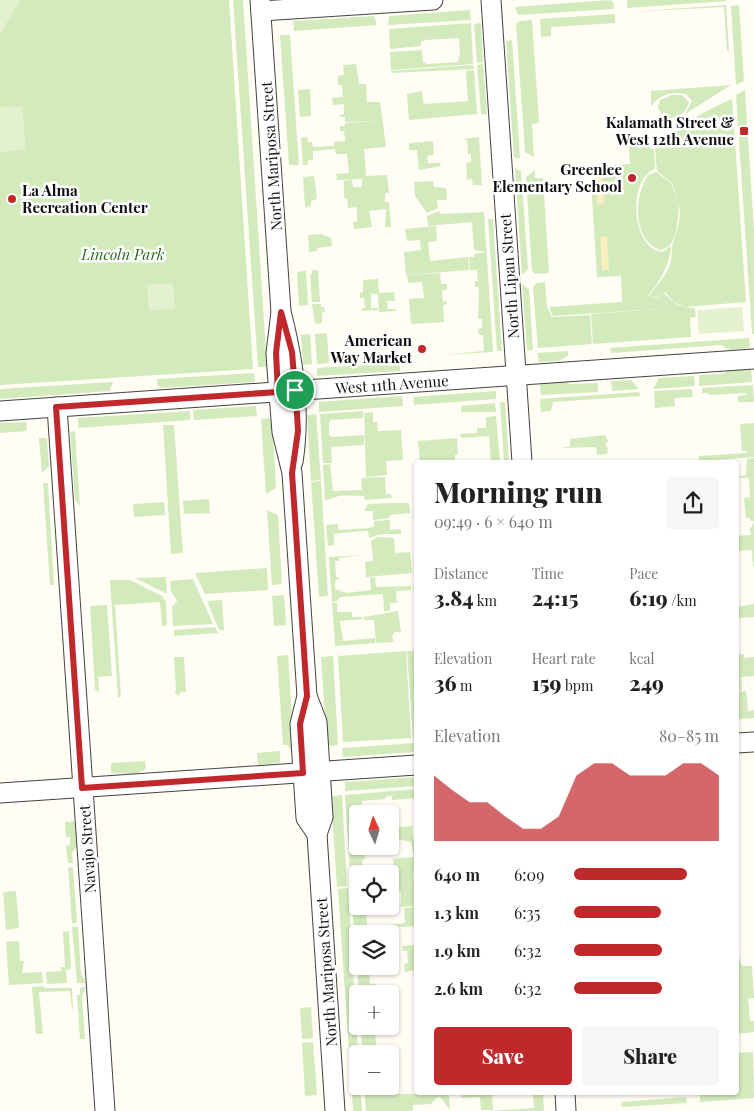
<!DOCTYPE html>
<meta charset="utf-8">
<style>
:root{--surface:#fff;--page:#f6f6f6;--text:#222;--muted:#767676;--accent:#c1282b}
body{margin:0;font-family:"Playfair Display",serif;background:var(--page);color:var(--text);height:100vh;display:flex;flex-direction:column;font-size:19px;white-space:nowrap}
*{box-sizing:border-box;margin:0}
p{font-size:16px;color:var(--muted)}
.icon{flex:none;width:28px;height:28px;fill:none;stroke:currentColor;stroke-width:2;stroke-linecap:round;stroke-linejoin:round}
.map{position:relative;flex:1;overflow:hidden}
.panel{position:absolute;left:414px;top:460px;width:325px;height:635px;display:flex;flex-direction:column;background:var(--surface);border-radius:5px;box-shadow:0 1px 4px #0004}
.panel>*{flex:none}
.needle{width:32px;rotate:356deg}
.buttons{position:absolute;left:349px;top:805px;display:grid;gap:10px}
.buttons a{display:grid;place-items:center;width:50px;height:50px;border-radius:5px;background:var(--surface);box-shadow:0 1px 4px #0004;font-size:25px}
.pin{position:absolute;display:grid;place-items:center;width:42px;height:42px;color:#fff;margin:-21px;border:2px solid #fff;border-radius:50%;box-shadow:0 1px 5px #0007}
.round{display:grid;place-items:center;flex:none;width:52px;height:52px;border-radius:5px;background:var(--page)}
.head{display:flex;align-items:center;justify-content:space-between;height:85px;padding:0 20px}
h1{font-size:28px;font-weight:800;line-height:38px}
.figures{display:grid;grid-template-columns:repeat(3,1fr);gap:8px;height:85px;padding:5px 20px}
.figures div{display:grid;align-content:center}
.figures b{font-size:21px;font-weight:800}
.figures small{font-size:14px;font-weight:400}
.figures p{font-size:14px}
.chart{height:140px;padding:10px 20px}
.chart p{display:flex;justify-content:space-between}
.chart svg{width:100%;height:90px;margin-top:5px;fill:var(--accent);opacity:.7}
.button{display:flex;gap:10px;margin-top:auto;padding:10px 20px}
.button a{flex:1;height:58px;border-radius:5px;background:var(--accent);color:#fff;font-size:20px;font-weight:800;line-height:58px;text-align:center}
.button a+a{background:var(--page);color:var(--text)}
ul{padding:0 20px;list-style:none;font-size:16px}
li{display:grid;grid-template-columns:80px 60px 1fr;align-items:center;height:38px}
li i{height:12px;border-radius:6px;background:var(--accent)}
.map>svg:first-child{display:block}
.green{fill:#d3eabd}
.sand{fill:#faefc1}
.pitch{fill:#e4f1cf}
.lines{fill:none;stroke-linecap:round;stroke-linejoin:round}
.minor-casing{stroke:#434343;stroke-width:21}
.minor{stroke:#fff;stroke-width:19}
.route-casing{stroke:#fff;stroke-width:10}
.route{stroke:#c1282b;stroke-width:6}
.poi-dot{fill:#c1282b;stroke:#fff;stroke-width:2}
.labels{text-anchor:middle;dominant-baseline:central;stroke-width:5;stroke-linejoin:round;paint-order:stroke}
.poi-label{font-size:15px;font-weight:bold;fill:#101010;stroke:#fff;text-anchor:end}
.street-label{font-size:15px;fill:#101010;stroke:#fff}
.park-label{font-size:15px;font-style:italic;fill:#2d6920;stroke:#fff}
</style>
<div class="map">
<svg width="754" height="1111" viewBox="0 0 754 1111">
<rect width="100%" height="100%" fill="#fffdf4"/>
<!-- green -->
<g class="green">
<path d="M 0,0 L 229,0 L 253,369 L 0,385 Z"/>
<path d="M 233,0 L 243,0 L 267,367 L 258,367 Z"/>
<path d="M 610,0 L 613,2 L 614,9 L 518,15 L 515,7 Z"/>
<path d="M 627,0 L 726,0 L 726,1 L 627,8 Z"/>
<path d="M 726,5 L 729,51 L 727,51 L 724,7 L 627,12 Z"/>
<path d="M 739,5 L 744,81 L 736,85 L 731,6 Z"/>
<path d="M 470,10 L 471,20 L 388,25 L 389,16 Z"/>
<path d="M 615,14 L 615,23 L 551,27 L 551,36 L 541,37 L 540,19 Z"/>
<path d="M 374,16 L 377,25 L 294,31 L 293,21 Z"/>
<path d="M 532,20 L 539,123 L 532,124 L 534,157 L 525,152 L 516,24 L 520,21 Z"/>
<path d="M 471,23 L 473,64 L 391,70 L 390,52 L 422,50 L 423,62 L 427,64 L 458,62 L 460,52 L 459,38 L 425,40 L 421,42 L 421,46 L 390,49 L 389,29 Z"/>
<path d="M 481,23 L 483,62 L 477,63 L 474,24 Z"/>
<path d="M 280,35 L 290,35 L 299,165 L 289,165 Z"/>
<path d="M 512,40 L 520,158 L 514,158 L 506,41 Z"/>
<path d="M 356,64 L 359,84 L 366,84 L 367,102 L 380,102 L 386,147 L 364,149 L 366,176 L 387,175 L 389,193 L 385,193 L 385,202 L 389,202 L 391,227 L 385,227 L 386,209 L 369,211 L 372,227 L 354,229 L 353,222 L 357,222 L 357,207 L 348,208 L 347,198 L 344,198 L 344,181 L 352,180 L 353,187 L 362,187 L 362,179 L 337,180 L 336,174 L 349,173 L 347,154 L 336,154 L 335,149 L 313,151 L 313,160 L 308,160 L 308,165 L 303,165 L 301,138 L 307,137 L 308,142 L 312,142 L 313,147 L 334,146 L 334,142 L 345,141 L 344,131 L 340,131 L 340,126 L 345,126 L 345,123 L 379,121 L 345,122 L 345,117 L 340,117 L 340,115 L 344,114 L 344,104 L 333,105 L 332,98 L 343,97 L 342,85 L 338,85 L 338,76 L 344,75 L 343,65 Z"/>
<path d="M 483,64 L 487,114 L 481,114 L 477,65 Z"/>
<path d="M 473,65 L 474,69 L 391,73 L 391,71 Z"/>
<path d="M 474,70 L 477,114 L 409,120 L 407,94 L 422,91 L 423,102 L 425,104 L 468,101 L 466,71 Z"/>
<path d="M 731,85 L 685,114 L 692,101 L 686,94 C 672,91 659,94 651,107 L 651,91 Z"/>
<path d="M 310,89 L 311,116 L 300,117 L 298,90 Z"/>
<path d="M 745,90 L 754,231 L 754,334 L 752,334 L 736,95 Z"/>
<path d="M 672,95 L 682,95 L 689,102 C 686,115 674,121 662,116 L 658,107 L 660,100 Z"/>
<path d="M 732,99 L 746,302 L 685,307 L 674,302 L 665,292 L 657,298 L 649,295 C 657,285 667,275 671,262 C 672,256 671,249 673,243 C 678,229 681,219 679,204 C 677,218 680,247 660,250 C 632,240 634,196 648,175 L 656,172 L 671,183 L 679,204 L 672,183 L 657,171 L 655,149 C 678,127 703,111 732,99 Z"/>
<path d="M 628,134 L 654,150 L 655,169 C 627,179 631,250 663,252 L 671,246 C 669,267 661,279 648,295 L 657,299 L 664,293 C 674,304 681,308 695,308 L 696,317 L 690,318 L 691,337 L 593,344 L 591,314 L 671,308 L 553,316 L 549,307 L 622,302 L 621,276 L 597,277 L 590,166 L 630,164 Z"/>
<path d="M 479,137 L 482,185 L 473,185 L 472,179 L 467,180 L 466,163 L 471,162 L 471,154 L 468,154 L 467,140 L 463,139 Z"/>
<path d="M 433,141 L 434,155 L 427,156 L 428,163 L 440,163 L 441,166 L 419,170 L 417,150 L 409,150 L 409,143 Z"/>
<path d="M 515,168 L 521,171 L 528,269 L 522,275 Z"/>
<path d="M 535,170 L 535,178 L 543,178 L 549,273 L 535,274 L 532,271 L 526,177 Z"/>
<path d="M 314,176 L 317,199 L 311,201 L 311,206 L 305,208 L 303,177 Z"/>
<path d="M 433,181 L 434,187 L 446,188 L 447,200 L 437,200 L 438,208 L 427,213 L 415,196 L 414,182 Z"/>
<path d="M 440,211 L 440,214 L 484,212 L 493,352 L 444,355 L 484,351 L 483,335 L 479,335 L 478,329 L 482,328 L 482,319 L 478,319 L 479,287 L 475,287 L 475,281 L 478,281 L 477,270 L 470,270 L 469,257 L 474,257 L 474,254 L 486,252 L 474,250 L 472,222 L 428,226 L 427,216 Z"/>
<path d="M 488,219 L 493,219 L 502,351 L 497,351 Z"/>
<path d="M 436,226 L 437,241 L 428,242 L 430,261 L 468,257 L 469,270 L 406,275 L 404,252 L 421,250 L 420,240 L 407,241 L 405,229 Z"/>
<path d="M 321,234 L 331,238 L 332,246 L 317,248 L 317,251 L 309,252 L 308,235 Z"/>
<path d="M 312,270 L 318,270 L 320,302 L 312,302 L 310,274 L 312,274 Z"/>
<path d="M 306,271 L 308,305 L 299,306 L 297,272 Z"/>
<path d="M 440,273 L 441,284 L 447,284 L 447,290 L 442,290 L 443,302 L 447,301 L 447,304 L 443,305 L 444,322 L 411,324 L 409,299 L 424,298 L 422,282 L 408,283 L 407,275 Z"/>
<path d="M 378,279 L 379,293 L 394,292 L 395,301 L 387,301 L 388,309 L 396,309 L 396,311 L 379,312 L 378,294 L 371,294 L 371,308 L 378,308 L 378,310 L 362,311 L 362,308 L 365,308 L 364,298 L 360,298 L 360,293 L 363,292 L 363,280 Z"/>
<path d="M 545,282 L 547,307 L 552,317 L 590,315 L 592,344 L 538,348 L 533,288 L 536,283 Z"/>
<path d="M 522,284 L 529,289 L 533,350 L 527,350 Z"/>
<path d="M 312,304 L 321,304 L 321,307 L 324,307 L 325,312 L 322,312 L 322,323 L 315,324 Z"/>
<path d="M 327,333 L 329,363 L 317,364 L 315,334 Z"/>
<path d="M 310,334 L 312,364 L 303,365 L 301,335 Z"/>
<path d="M 749,338 L 750,348 L 730,350 L 721,345 L 611,353 L 610,348 Z"/>
<path d="M 568,351 L 568,356 L 559,361 L 539,362 L 538,353 Z"/>
<path d="M 400,363 L 400,371 L 317,376 L 317,368 Z"/>
<path d="M 751,367 L 752,382 L 699,386 L 699,375 L 723,374 L 733,368 Z"/>
<path d="M 254,373 L 255,382 L 161,388 L 157,384 L 157,379 Z"/>
<path d="M 694,376 L 695,386 L 653,389 L 659,378 Z"/>
<path d="M 560,380 L 570,384 L 598,383 L 598,392 L 541,395 L 540,385 L 542,381 Z"/>
<path d="M 631,380 L 639,389 L 612,391 L 611,381 Z"/>
<path d="M 113,382 L 110,391 L 0,399 L 0,389 Z"/>
<path d="M 753,385 L 754,402 L 738,402 L 738,396 L 746,395 L 746,393 L 709,395 L 708,393 L 702,393 L 702,388 Z"/>
<path d="M 692,389 L 693,397 L 674,398 L 675,406 L 655,408 L 654,391 Z"/>
<path d="M 496,391 L 496,399 L 414,405 L 413,397 Z"/>
<path d="M 639,392 L 640,396 L 553,402 L 551,411 L 541,412 L 540,399 Z"/>
<path d="M 402,396 L 403,406 L 319,412 L 319,402 Z"/>
<path d="M 500,402 L 505,402 L 509,462 L 504,462 Z"/>
<path d="M 495,403 L 496,412 L 461,412 L 461,406 Z"/>
<path d="M 256,406 L 257,416 L 194,420 L 193,410 Z"/>
<path d="M 190,411 L 190,420 L 78,428 L 78,418 Z"/>
<path d="M 363,411 L 363,418 L 331,420 L 329,423 L 329,435 L 332,437 L 364,435 L 364,445 L 331,447 L 332,463 L 323,463 L 320,414 Z"/>
<path d="M 373,412 L 373,422 L 377,422 L 378,431 L 401,430 L 403,460 L 386,461 L 387,475 L 366,477 L 364,413 Z"/>
<path d="M 316,414 L 321,480 L 311,481 L 307,415 Z"/>
<path d="M 496,416 L 500,462 L 491,462 L 489,436 L 461,438 L 460,434 L 477,433 L 477,428 L 486,428 L 486,417 Z"/>
<path d="M 272,418 L 276,488 L 266,494 L 261,419 Z"/>
<path d="M 26,422 L 27,431 L 0,433 L 0,423 Z"/>
<path d="M 754,423 L 754,457 L 699,461 L 699,456 L 747,453 L 746,451 L 742,451 L 740,424 Z"/>
<path d="M 163,425 L 174,425 L 183,553 L 171,554 Z"/>
<path d="M 75,431 L 80,506 L 75,500 L 70,432 Z"/>
<path d="M 605,435 L 608,441 L 605,444 L 608,449 L 607,454 L 597,455 L 596,447 L 561,448 L 570,446 L 570,439 Z"/>
<path d="M 39,438 L 47,438 L 49,466 L 42,473 Z"/>
<path d="M 457,438 L 458,454 L 455,455 L 455,462 L 420,462 L 418,441 Z"/>
<path d="M 754,458 L 754,521 L 750,521 L 750,518 L 746,518 L 744,498 L 750,497 L 749,478 L 736,478 L 746,475 L 747,459 Z"/>
<path d="M 330,464 L 333,491 L 362,490 L 361,478 L 385,477 L 386,494 L 391,494 L 392,498 L 365,500 L 364,496 C 356,496 348,495 339,496 C 334,497 331,500 325,500 L 323,465 Z"/>
<path d="M 321,481 L 328,596 L 319,597 L 311,482 Z"/>
<path d="M 43,483 L 48,483 L 54,585 L 50,585 Z"/>
<path d="M 209,499 L 210,513 L 184,514 L 183,501 Z"/>
<path d="M 164,502 L 165,515 L 134,517 L 133,504 Z"/>
<path d="M 390,503 L 409,503 L 410,513 L 390,515 L 389,518 L 373,520 L 373,511 L 364,511 L 368,504 Z"/>
<path d="M 267,510 L 278,515 L 282,584 L 272,585 Z"/>
<path d="M 390,520 L 390,530 L 401,529 L 401,534 L 381,534 L 369,538 L 368,531 C 357,531 344,533 334,534 L 334,545 L 328,546 L 326,525 L 338,524 L 338,530 L 370,528 L 374,526 L 374,521 Z"/>
<path d="M 754,523 L 754,566 L 753,566 L 752,550 L 736,551 L 736,536 L 751,535 L 750,529 Z"/>
<path d="M 377,537 L 394,538 L 395,553 L 410,552 L 412,573 L 366,577 L 365,562 L 373,561 L 371,541 Z"/>
<path d="M 361,555 L 339,558 L 339,561 L 335,561 L 336,577 L 340,578 L 335,581 L 335,589 L 347,593 L 371,590 L 370,578 L 375,577 L 376,587 L 411,586 L 411,590 L 396,591 L 397,603 L 390,603 L 390,611 L 384,611 L 383,594 L 340,597 L 337,601 L 332,602 L 329,557 Z"/>
<path d="M 267,568 L 268,590 L 205,594 L 195,573 Z"/>
<path d="M 166,577 L 167,594 L 135,578 Z"/>
<path d="M 193,579 L 213,624 L 173,626 L 172,607 L 177,601 L 171,591 L 170,581 Z"/>
<path d="M 110,580 L 130,580 L 162,596 L 166,602 L 167,625 L 162,626 L 160,602 L 115,605 L 121,697 L 118,697 Z"/>
<path d="M 284,595 L 286,625 L 274,626 L 272,596 Z"/>
<path d="M 222,600 L 224,630 L 219,630 L 207,601 Z"/>
<path d="M 337,603 L 337,612 L 352,612 L 352,617 L 362,617 L 363,619 L 340,621 L 343,641 L 375,638 L 375,643 L 335,646 L 332,603 Z"/>
<path d="M 754,604 L 754,617 L 736,618 L 736,607 Z"/>
<path d="M 107,605 L 112,676 L 98,677 L 99,693 L 95,689 L 90,606 Z"/>
<path d="M 398,611 L 401,632 L 394,632 L 392,637 L 394,642 L 376,643 L 374,620 L 364,620 L 364,617 Z"/>
<path d="M 215,627 L 218,633 L 174,636 L 174,630 Z"/>
<path d="M 736,644 L 738,654 L 744,654 L 744,658 L 754,657 L 754,676 L 741,677 L 742,690 L 736,691 Z"/>
<path d="M 406,651 L 411,738 L 343,742 L 338,656 Z"/>
<path d="M 407,651 L 415,651 L 416,738 L 413,739 Z"/>
<path d="M 288,655 L 294,748 L 289,749 L 288,745 L 283,745 L 277,656 Z"/>
<path d="M 333,656 L 338,745 L 327,746 L 321,657 Z"/>
<path d="M 174,657 L 184,657 L 186,692 L 181,692 L 178,696 L 175,692 L 176,688 Z"/>
<path d="M 746,691 L 748,711 L 754,710 L 754,718 L 736,719 L 736,692 Z"/>
<path d="M 416,743 L 416,752 L 343,757 L 342,748 Z"/>
<path d="M 280,751 L 280,763 L 258,765 L 257,753 Z"/>
<path d="M 145,761 L 146,769 L 136,774 L 111,773 L 111,763 Z"/>
<path d="M 416,777 L 416,786 L 345,791 L 345,782 Z"/>
<path d="M 416,789 L 416,798 L 392,800 L 392,796 L 385,797 L 385,799 L 362,801 L 362,814 L 358,814 L 358,846 L 364,846 L 365,859 L 362,860 L 363,874 L 358,874 L 358,906 L 369,906 L 369,910 L 366,911 L 367,925 L 371,926 L 371,930 L 354,932 L 345,795 Z"/>
<path d="M 342,795 L 347,886 L 337,887 L 331,796 Z"/>
<path d="M 75,821 L 77,846 L 72,853 L 73,863 L 68,863 L 66,846 L 70,845 L 70,837 L 66,837 L 65,822 Z"/>
<path d="M 412,826 L 413,839 L 416,839 L 416,872 L 413,873 L 416,906 L 394,907 L 401,905 L 401,891 L 390,890 L 390,886 L 396,885 L 393,859 L 414,857 L 411,842 L 402,840 L 390,842 L 390,828 Z"/>
<path d="M 73,867 L 77,923 L 72,923 L 68,868 Z"/>
<path d="M 348,888 L 358,1054 L 358,1086 L 360,1086 L 362,1111 L 353,1111 L 338,889 Z"/>
<path d="M 16,891 L 19,928 L 6,930 L 3,892 Z"/>
<path d="M 416,907 L 416,926 L 372,929 L 372,927 L 405,923 L 404,908 Z"/>
<path d="M 72,927 L 78,927 L 81,974 L 86,983 L 77,983 Z"/>
<path d="M 69,931 L 71,969 L 66,970 L 67,983 L 47,984 L 46,972 L 61,971 L 61,967 L 65,967 L 63,932 Z"/>
<path d="M 355,936 L 357,936 L 358,966 L 369,967 L 370,984 L 376,984 L 376,994 L 359,994 Z"/>
<path d="M 19,941 L 20,961 L 24,961 L 22,973 L 42,972 L 43,983 L 9,985 L 6,942 Z"/>
<path d="M 416,945 L 416,970 L 405,972 L 404,964 L 408,963 L 407,951 L 403,951 L 402,946 Z"/>
<path d="M 739,957 L 742,966 L 752,966 L 754,998 L 748,999 L 750,1021 L 754,1021 L 754,1032 L 736,1034 L 736,958 Z"/>
<path d="M 44,986 L 44,988 L 72,988 L 73,1009 L 72,1009 L 70,991 L 39,992 L 43,1034 L 36,1034 L 32,987 Z"/>
<path d="M 86,987 L 82,997 L 85,1039 L 80,1039 L 77,995 L 80,995 L 80,988 Z"/>
<path d="M 311,1007 L 313,1038 L 302,1039 L 300,1008 Z"/>
<path d="M 361,1026 L 374,1026 L 377,1050 L 362,1051 Z"/>
<path d="M 313,1042 L 317,1095 L 305,1096 L 302,1043 Z"/>
<path d="M 753,1052 L 754,1098 L 700,1102 L 700,1094 L 736,1092 L 736,1053 Z"/>
<path d="M 364,1086 L 384,1086 L 385,1094 L 449,1094 L 450,1110 L 440,1097 L 436,1098 L 431,1104 L 413,1105 L 413,1111 L 366,1111 Z"/>
<path d="M 461,1093 L 492,1093 L 493,1110 L 481,1110 L 480,1097 L 461,1098 Z"/>
<path d="M 533,1093 L 543,1093 L 544,1111 L 489,1111 L 534,1108 Z"/>
<path d="M 686,1097 L 687,1103 L 622,1107 L 621,1102 Z"/>
</g>
<!-- sand -->
<g class="sand">
<path d="M 602,171 L 604,204 L 597,205 L 595,172 Z"/>
<path d="M 607,236 L 609,270 L 602,270 L 600,237 Z"/>
</g>
<!-- pitch -->
<g class="pitch">
<path d="M 0,0 L 20,0 L 0,34 Z"/>
<path d="M 22,106 L 26,150 L 0,152 L 0,107 Z"/>
<path d="M 173,283 L 175,309 L 149,311 L 147,285 Z"/>
<path d="M 742,307 L 744,331 L 699,334 L 697,310 Z"/>
</g>
<g class="lines">
<defs>
<g id="minor">
<path d="M 260,0 L 281,312 C 294,361 301,411 293,462"/>
<path d="M 491,0 L 522,462"/>
<path d="M 261,11 L 433,0"/>
<path d="M 281,312 L 276,353 L 277,369 L 282,432 L 292,473 L 307,696 L 317,722 L 323,817 L 317,834 L 335,1111"/>
<path d="M 57,407 L 105,1111"/>
<path d="M 0,411 L 754,359"/>
<path d="M 307,696 L 300,724 L 303,773 L 306,818 L 317,834"/>
<path d="M 736,743 L 754,742"/>
<path d="M 0,793 L 416,765"/>
<path d="M 565,1092 L 566,1111"/>
</g>
</defs>
<!-- minor casing -->
<use href="#minor" class="minor-casing"/>
<!-- minor -->
<use href="#minor" class="minor"/>
</g>
<g class="lines">
<defs>
<path id="route" d="M 281,312 L 292,352 L 297,414 L 298,431 L 292,473 L 307,696 L 300,724 L 303,773 L 82,788 L 56,407 L 278,392 L 276,353 Z"/>
</defs>
<!-- route casing -->
<use href="#route" class="route-casing"/>
<!-- route -->
<use href="#route" class="route"/>
</g>
<!-- markers -->
<g class="poi-dot">
<rect x="739" y="126" width="10" height="10" rx="2.5"/>
<circle cx="632" cy="178" r="5"/>
<circle cx="12" cy="199" r="5"/>
<circle cx="422" cy="349" r="5"/>
</g>
<g class="labels">
<!-- poi labels -->
<g class="poi-label">
<text x="734" y="122">Kalamath Street &amp;<tspan x="734" dy="17">West 12th Avenue</tspan></text>
<text x="622" y="169">Greenlee<tspan x="622" dy="17">Elementary School</tspan></text>
<text x="22" y="190" text-anchor="start">La Alma<tspan x="22" dy="17">Recreation Center</tspan></text>
<text x="412" y="340">American<tspan x="412" dy="17">Way Market</tspan></text>
</g>
<!-- street labels -->
<g class="street-label">
<text transform="translate(271 156) rotate(-94)">North Mariposa Street</text>
<text transform="translate(509 276) rotate(-94)">North Lipan Street</text>
<text transform="translate(392 384) rotate(-4)">West 11th Avenue</text>
<text transform="translate(87 849) rotate(-94)">Navajo Street</text>
<text transform="translate(326 972) rotate(-94)">North Mariposa Street</text>
</g>
<!-- park labels -->
<g class="park-label">
<text x="123" y="254">Lincoln Park</text>
</g>
</g>
</svg>
<div class="buttons">
<a><svg class="needle" viewBox="-14 -14 28 28"><path d="M0-13l5 13h-10z" fill="#e53935"/><path d="M0 13l5-13h-10z" fill="#767676"/></svg></a>
<a><svg class="icon" aria-label="locate" viewBox="0 0 24 24"><circle cx="12" cy="12" r="6"/><path d="M12 2v4M12 18v4M2 12h4M18 12h4"/></svg></a>
<a><svg class="icon" aria-label="layers" viewBox="0 0 24 24"><path d="M12 4l9 5-9 5-9-5zM3 14l9 5 9-5"/></svg></a>
<a>+</a>
<a>−</a>
</div>
<div class="pin" style="left:295px;top:390px;background:#1e9e55"><svg class="icon" aria-label="arrive" viewBox="0 0 24 24"><path d="M6 21V4h12l-3 4 3 4H6"/></svg></div>
<section class="panel">
<div class="head"><div><h1>Morning run</h1><p>09:49 · 6 × 640 m</p></div><a class="round"><svg class="icon" aria-label="share" viewBox="0 0 24 24"><path d="M12 15V3M7 8l5-5 5 5M5 13v7h14v-7"/></svg></a></div>
<div class="figures">
<div><p>Distance</p><b>3.84<small> km</small></b></div>
<div><p>Time</p><b>24:15</b></div>
<div><p>Pace</p><b>6:19<small> /km</small></b></div>
</div>
<div class="figures">
<div><p>Elevation</p><b>36<small> m</small></b></div>
<div><p>Heart rate</p><b>159<small> bpm</small></b></div>
<div><p>kcal</p><b>249</b></div>
</div>
<div class="chart"><p><span>Elevation</span>80–85 m</p>
<svg viewBox="0 0 160 44" preserveAspectRatio="none"><path d="M0 44V12L10 19L20 25L30 25L40 32L50 38L60 38L70 32L80 12L90 6L100 6L110 12L120 12L130 12L140 6L150 6L160 12V44z"/></svg>
</div>
<ul>
<li><b>640 m</b>6:09<i style="width:78%"></i></li>
<li><b>1.3 km</b>6:35<i style="width:60%"></i></li>
<li><b>1.9 km</b>6:32<i style="width:61%"></i></li>
<li><b>2.6 km</b>6:32<i style="width:61%"></i></li>
</ul>
<div class="button"><a>Save</a><a>Share</a></div>
</section>
</div>
